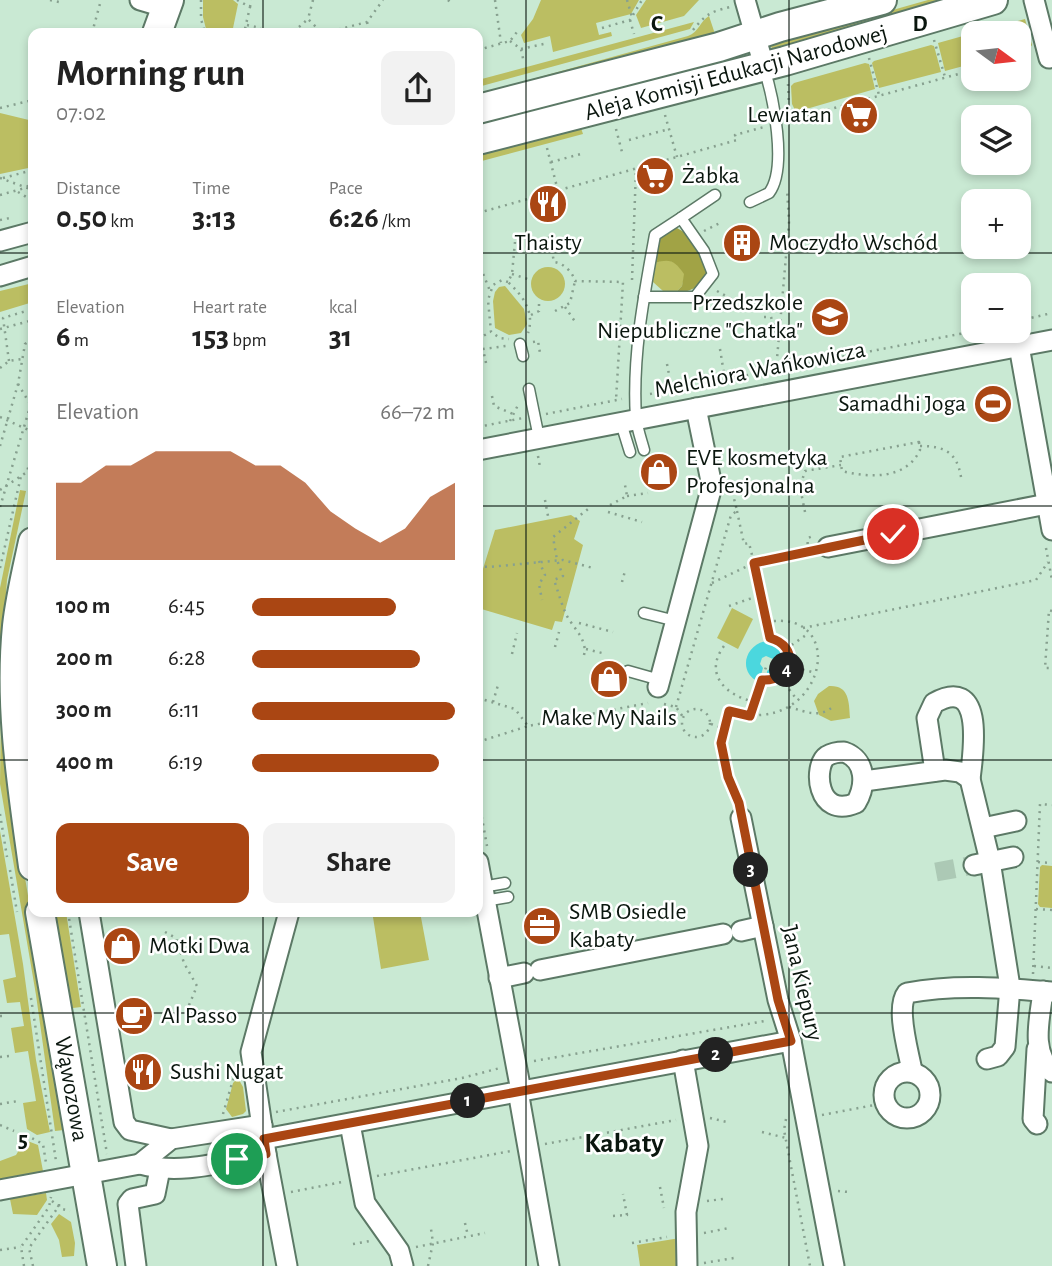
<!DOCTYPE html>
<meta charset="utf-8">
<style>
:root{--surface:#fff;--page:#f2f2f2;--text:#222;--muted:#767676;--accent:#aa4613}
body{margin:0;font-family:"Alegreya Sans",sans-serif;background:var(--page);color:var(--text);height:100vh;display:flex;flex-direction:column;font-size:26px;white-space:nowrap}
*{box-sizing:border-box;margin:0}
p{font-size:23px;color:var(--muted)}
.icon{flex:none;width:38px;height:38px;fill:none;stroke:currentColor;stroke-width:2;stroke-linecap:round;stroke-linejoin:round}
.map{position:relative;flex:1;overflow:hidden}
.details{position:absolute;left:28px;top:28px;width:455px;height:889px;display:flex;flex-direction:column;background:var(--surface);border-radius:14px;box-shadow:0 4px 10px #0003}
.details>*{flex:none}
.needle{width:46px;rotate:105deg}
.controls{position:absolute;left:961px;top:21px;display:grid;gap:14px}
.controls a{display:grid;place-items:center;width:70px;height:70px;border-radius:14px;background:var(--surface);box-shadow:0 4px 10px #0003;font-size:35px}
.pin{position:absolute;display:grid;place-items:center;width:60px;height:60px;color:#fff;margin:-30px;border:4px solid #fff;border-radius:50%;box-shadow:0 2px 7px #0007}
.km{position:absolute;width:35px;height:35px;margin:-18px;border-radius:50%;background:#222;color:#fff;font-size:19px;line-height:35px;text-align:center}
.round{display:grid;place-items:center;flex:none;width:74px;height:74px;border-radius:14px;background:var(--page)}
.overview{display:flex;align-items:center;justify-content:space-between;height:119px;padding:0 28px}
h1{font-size:38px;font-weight:700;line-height:52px}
.figures{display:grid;grid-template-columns:repeat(3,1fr);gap:10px;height:119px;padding:7px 28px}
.figures div{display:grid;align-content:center}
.figures b{font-size:30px;font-weight:700}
.figures small{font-size:19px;font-weight:400}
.figures p{font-size:19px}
.chart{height:196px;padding:14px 28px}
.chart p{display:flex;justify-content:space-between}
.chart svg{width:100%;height:126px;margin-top:7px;fill:var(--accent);opacity:.7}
.primary-button{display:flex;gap:14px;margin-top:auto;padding:14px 28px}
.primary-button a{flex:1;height:80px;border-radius:14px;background:var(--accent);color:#fff;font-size:28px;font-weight:700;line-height:80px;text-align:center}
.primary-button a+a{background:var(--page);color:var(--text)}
ul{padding:0 28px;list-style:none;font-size:23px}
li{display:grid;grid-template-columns:112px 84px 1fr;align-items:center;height:52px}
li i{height:18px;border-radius:9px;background:var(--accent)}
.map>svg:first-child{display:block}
.green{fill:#bbbe62}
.forest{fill:#a1a345}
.water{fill:#4bd7de}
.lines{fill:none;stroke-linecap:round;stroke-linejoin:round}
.street-tunnel{stroke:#acc9b5;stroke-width:19;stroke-dasharray:19 10;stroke-linecap:butt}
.lane-casing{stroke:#5c7966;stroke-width:13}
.street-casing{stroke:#5c7966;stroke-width:23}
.secondary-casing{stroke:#5c7966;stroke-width:32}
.path{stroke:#87a08f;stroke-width:2.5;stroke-dasharray:2 5;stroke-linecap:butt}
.lane{stroke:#fff;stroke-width:10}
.street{stroke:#fff;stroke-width:19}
.secondary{stroke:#fff;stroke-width:28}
.route-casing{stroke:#fff;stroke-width:14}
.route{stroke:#aa4613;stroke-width:9}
.grid{fill:none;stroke:#0a160e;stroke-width:2;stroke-opacity:0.55}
.labels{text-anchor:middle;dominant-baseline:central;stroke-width:5;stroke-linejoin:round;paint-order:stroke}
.street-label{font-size:24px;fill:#0a160e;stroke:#fff}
.poi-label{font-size:24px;fill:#0a160e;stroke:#fff;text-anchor:start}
.quarter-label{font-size:28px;font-weight:bold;fill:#0a160e;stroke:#fff}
.grid-label{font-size:23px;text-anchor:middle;font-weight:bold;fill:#0a160e;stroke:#fff;stroke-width:5;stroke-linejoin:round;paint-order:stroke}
</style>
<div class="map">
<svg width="1052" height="1266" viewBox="0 0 1052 1266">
<rect width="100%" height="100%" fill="#c9e9d3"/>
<!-- green -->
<g class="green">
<path d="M 203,0 L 233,0 L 238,4 L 232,33 L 207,33 L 203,17 Z"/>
<path d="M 541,0 L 639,0 L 631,14 L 596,23 L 599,35 L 611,32 L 612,36 L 553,52 L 550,36 L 524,43 L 521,35 L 533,19 Z"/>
<path d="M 646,0 L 699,0 L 684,16 L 641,28 L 636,15 Z"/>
<path d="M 928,0 L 957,0 L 781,50 L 773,49 L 769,45 Z"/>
<path d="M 709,16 L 716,37 L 478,98 L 478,94 L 688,36 C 699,32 700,21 709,16 Z"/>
<path d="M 1025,19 L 1032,45 L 1030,48 L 1019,51 L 1018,33 L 974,33 Z"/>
<path d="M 694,22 L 690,29 L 478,87 L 478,80 Z"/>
<path d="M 963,36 L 971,64 L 945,71 L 938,43 Z"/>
<path d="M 931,45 L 934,46 L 941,72 L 879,88 L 872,63 L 874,61 Z"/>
<path d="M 865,63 L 869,64 L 875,89 L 796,112 L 792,104 L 791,86 L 794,83 Z"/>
<path d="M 0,113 L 33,121 L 33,167 L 0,174 Z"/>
<path d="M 580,125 L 583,134 L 478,162 L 478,151 Z"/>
<path d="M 666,259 L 676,263 L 685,274 L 682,286 L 675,293 L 663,291 L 653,282 L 655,263 Z"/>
<circle cx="548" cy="284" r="17"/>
<path d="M 33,283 L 33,302 L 0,312 L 0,291 Z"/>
<path d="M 505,286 L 524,309 L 527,324 L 521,333 L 509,335 L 495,328 L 493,301 L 495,292 L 499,287 Z"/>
<path d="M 20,490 L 26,491 L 7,580 L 0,675 L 0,588 Z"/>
<path d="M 571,515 L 580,521 L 574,539 L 583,545 L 562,622 L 555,621 L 552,630 L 478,608 L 478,585 L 495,530 Z"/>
<path d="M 732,608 L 753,619 L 738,649 L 717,638 Z"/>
<path d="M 829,686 C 849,685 849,701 850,718 L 831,721 L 819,715 L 814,701 L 818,694 Z"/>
<path d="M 1,696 L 19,842 L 41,973 L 48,1042 L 64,1130 L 55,1131 L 36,995 L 0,784 Z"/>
<path d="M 0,831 L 23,964 L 36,1060 L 50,1132 L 37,1135 L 27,1129 L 23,1103 L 36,1101 L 28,1051 L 15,1053 L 11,1028 L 24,1026 L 20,1002 L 7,1003 L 3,980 L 16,977 L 9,934 L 0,935 Z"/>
<path d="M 1042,865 L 1052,866 L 1052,908 L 1040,907 L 1038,904 L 1040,867 Z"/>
<path d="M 50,912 L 66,912 L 81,1007 L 73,1008 L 67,993 Z"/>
<path d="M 375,912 L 420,912 L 429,960 L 381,969 L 373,917 Z"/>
<path d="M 238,1078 L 243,1087 L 246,1111 L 243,1114 L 232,1117 L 226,1109 L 233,1083 Z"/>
<path d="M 25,1140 L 38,1145 L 43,1171 L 0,1179 L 0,1161 L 16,1155 Z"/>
<path d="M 46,1193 L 47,1200 L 37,1215 L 13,1214 L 10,1199 Z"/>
<path d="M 59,1214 L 71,1222 L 75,1243 L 74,1256 L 62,1257 L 59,1240 L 51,1224 Z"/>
<path d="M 680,1238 L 681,1266 L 640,1266 L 637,1245 Z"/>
</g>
<!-- forest -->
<path class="forest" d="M 677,228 L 689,235 L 707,270 C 702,286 692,292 675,293 L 682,286 L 684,274 C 675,261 670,258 655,263 C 657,243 655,234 677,228 Z"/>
<!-- water -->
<path class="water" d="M 767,641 L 781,647 L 786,661 L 780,672 L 767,677 L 767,671 L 772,667 L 773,659 L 766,656 L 762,658 L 760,664 L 763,668 L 759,682 C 737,672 745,644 767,641 Z"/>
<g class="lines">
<!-- street-tunnel -->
<path class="street-tunnel" d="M 936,872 L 974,865"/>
<defs>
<g id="lane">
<path d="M 750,202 L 769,193 C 788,168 773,96 764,68"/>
<path d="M 644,297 L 695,297 L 713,274 L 704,251 L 681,218 L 715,195"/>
<path d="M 520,344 L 523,356"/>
<path d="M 529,389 L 539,438"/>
<path d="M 621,423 L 630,452"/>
<path d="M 644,450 C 641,439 637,428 636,418 C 632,357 644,295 655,235 L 681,218"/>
<path d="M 644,613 L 676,621"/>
<path d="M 628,671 L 660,680"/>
<path d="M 482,887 L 505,883"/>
<path d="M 484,901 L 508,897"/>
</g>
<g id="street">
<path d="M 140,0 L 167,8"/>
<path d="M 745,0 L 764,66"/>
<path d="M 1034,0 L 1049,58"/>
<path d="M 0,241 L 33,232"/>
<path d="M 0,276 L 33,266"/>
<path d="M 1019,346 L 1052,530"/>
<path d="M 478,450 L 1052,340"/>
<path d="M 828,547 L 1047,504"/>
<path d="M 658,687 L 712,486 L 696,408"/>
<path d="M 844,752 C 867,760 866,786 856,803 C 816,820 813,765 827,756 C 832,753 839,752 844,752 Z"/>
<path d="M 935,771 L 927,718 L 934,703 C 986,674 973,754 970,779"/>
<path d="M 864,781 L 945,770 L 960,772 L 970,779 L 990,861 L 1010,987 L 1005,1047 L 998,1056 L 987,1059"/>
<path d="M 741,818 L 778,1000 L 791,1041 L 834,1266"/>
<path d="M 983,828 L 1016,821"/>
<path d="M 478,862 L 521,1091"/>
<path d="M 974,865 L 1013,857"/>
<path d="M 89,912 L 124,1122 L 130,1130 L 171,1139"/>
<path d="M 741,931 L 763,926"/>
<path d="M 540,970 L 723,934"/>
<path d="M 499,978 L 524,973"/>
<path d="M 1043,991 C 1040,1019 1030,1050 1052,1072"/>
<path d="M 1037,1049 L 1033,1119 L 1037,1124"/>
<path d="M 683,1060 L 698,1146 L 686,1212 L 687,1266"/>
<path d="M 912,1071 C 909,1053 895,1008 907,993 C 955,984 1003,988 1052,992"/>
<circle cx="907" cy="1095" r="23"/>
<path d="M 518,1091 L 549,1266"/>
<path d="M 350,1124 L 365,1203 L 399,1251 L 403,1266"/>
<path d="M 264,1139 L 791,1041"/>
<path d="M 140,1164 L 171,1139 L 262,1125"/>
<path d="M 0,1190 L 140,1164 C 181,1176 225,1161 266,1154"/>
<path d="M 136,1266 L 128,1204 L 132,1199 L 155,1194 L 160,1169"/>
<path d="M 287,1266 L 266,1154 L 251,1052 L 289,912"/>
</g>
<g id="secondary">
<path d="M 157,33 L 169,0"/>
<path d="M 478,109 L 719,47 L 780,27 L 882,0"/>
<path d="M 478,140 L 785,61 L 993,0"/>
<path d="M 33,542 C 27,570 20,598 17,626 C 9,707 22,786 33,866"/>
<path d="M 40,912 L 102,1266"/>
</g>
</defs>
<!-- lane casing -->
<use href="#lane" class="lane-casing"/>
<!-- street casing -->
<use href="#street" class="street-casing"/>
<!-- secondary casing -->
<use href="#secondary" class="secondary-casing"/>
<!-- path -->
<g class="path">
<path d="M 50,0 L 59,2"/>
<path d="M 201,0 L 201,19 L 205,33"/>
<path d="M 237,0 L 250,7 L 244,33"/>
<path d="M 313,0 L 308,19 L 322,33"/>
<path d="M 448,0 L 451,3"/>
<path d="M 495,0 L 501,43"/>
<path d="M 627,0 L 632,17"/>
<path d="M 250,7 L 251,0"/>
<path d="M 630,20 L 634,34"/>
<path d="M 367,22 L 369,30"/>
<path d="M 247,25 L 261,28"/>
<path d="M 299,27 L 308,19"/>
<path d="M 602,28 L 630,20 L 642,0"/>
<path d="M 693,30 C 706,14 710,12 730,7"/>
<path d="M 965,32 L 973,62"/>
<path d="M 92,33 L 101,0"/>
<path d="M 325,33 L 367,22 L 383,0"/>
<path d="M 934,40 L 945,77"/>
<path d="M 510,41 L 521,49 L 524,63"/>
<path d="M 521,49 L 548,43"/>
<path d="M 478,50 L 510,41 L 517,32"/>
<path d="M 1018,57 L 1029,54"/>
<path d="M 869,58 L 879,95"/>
<path d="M 788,84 L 789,112"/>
<path d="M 0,108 L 33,100"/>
<path d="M 665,115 L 677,157"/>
<path d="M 787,121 L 973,70"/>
<path d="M 616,129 L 623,156"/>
<path d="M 629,140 L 669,129"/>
<path d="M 547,148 L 558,191"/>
<path d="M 551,162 L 581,154"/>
<path d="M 0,178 L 33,190"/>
<path d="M 3,178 L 33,170"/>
<path d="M 18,192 L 33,201"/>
<path d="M 0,195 L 25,188 L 33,183"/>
<path d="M 478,213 L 737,140 L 735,135 L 764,127"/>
<path d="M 0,220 L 10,218"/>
<path d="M 704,231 L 720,223"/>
<path d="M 549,236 L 554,262 C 564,263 573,273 575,281 L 623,282 L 616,400"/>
<path d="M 515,242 L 512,274 L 508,282 C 523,296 535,312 528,333"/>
<path d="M 478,261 L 490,291"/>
<path d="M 512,274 L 531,280"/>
<path d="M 632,280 L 636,169"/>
<path d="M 508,282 L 502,280 L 493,285 L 488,300 L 491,332 L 500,338 L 509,339"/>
<path d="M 717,291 L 740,304 L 745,303"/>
<path d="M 706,303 L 711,316"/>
<path d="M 565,307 L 576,323"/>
<path d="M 555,311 L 570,303 L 575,281"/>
<path d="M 531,315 L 539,311 L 539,299"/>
<path d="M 764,317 L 771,317 L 778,338"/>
<path d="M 1018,321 L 1052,313"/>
<path d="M 0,329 L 33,320"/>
<path d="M 478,339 L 490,332"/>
<path d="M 533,342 L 538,341 L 540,353"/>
<path d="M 720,349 L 725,380"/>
<path d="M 9,361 L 3,318 L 33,309"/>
<path d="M 486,363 L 483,349 L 506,346"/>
<path d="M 667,364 L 672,390"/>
<path d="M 0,368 L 9,361 L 22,359"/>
<path d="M 776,370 L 789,222 L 787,189"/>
<path d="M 18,384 L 33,409"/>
<path d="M 650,394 L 975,331"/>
<path d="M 492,396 L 494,406 L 513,414"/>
<path d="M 546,414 L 622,399"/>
<path d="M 0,417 L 33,432"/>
<path d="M 510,421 L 518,405"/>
<path d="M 478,427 L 523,418"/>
<path d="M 919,442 L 920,450 C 906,480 869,478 842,471 L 840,457 Z"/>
<path d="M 0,446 L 18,384 L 25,344 L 33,338"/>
<path d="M 920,446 C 944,446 957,452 961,477"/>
<path d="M 538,456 L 540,467"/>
<path d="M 0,490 L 27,472 L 33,449"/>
<path d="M 627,496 L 648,493"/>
<path d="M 545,500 L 548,516"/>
<path d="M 610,505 L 627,496 L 625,485"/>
<path d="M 0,507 L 33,397"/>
<path d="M 737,511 L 744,544 L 749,543 L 754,563 L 812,550"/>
<path d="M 608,512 L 642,522"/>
<path d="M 805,512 L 800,487 L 805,471 L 841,465"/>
<path d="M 1046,548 L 1052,580"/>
<path d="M 807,551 L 808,538 L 813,536"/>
<path d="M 539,561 L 545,575 L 539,584 L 542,600"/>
<path d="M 478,566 L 489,567 L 563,560 L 593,568"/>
<path d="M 0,568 L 21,476"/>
<path d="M 622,582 L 625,571"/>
<path d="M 712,583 L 754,563 L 770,638 L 784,645 C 795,664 785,681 762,680"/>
<path d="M 729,606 L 749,599 L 762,597"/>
<path d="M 1052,611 L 1049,610 L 1045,668 L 1052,668"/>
<path d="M 579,623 L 613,632"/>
<path d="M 803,628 L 1036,580 L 1048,562"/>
<path d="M 724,646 C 703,674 726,696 755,702"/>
<path d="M 555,647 L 559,632"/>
<path d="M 586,649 L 606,654"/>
<path d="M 786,649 L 809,633"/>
<path d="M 512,654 L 517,633"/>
<path d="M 584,655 C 588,639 572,627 566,614 C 561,603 558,591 554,580 L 563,576 L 557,560 L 553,537 L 588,509"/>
<path d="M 789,666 L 816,673"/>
<path d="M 781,678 L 797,700"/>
<path d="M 478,698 L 515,709 L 528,726 L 648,703"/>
<path d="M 493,702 L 498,685"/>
<path d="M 664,704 L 676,707 L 683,717"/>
<path d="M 676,707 L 731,515 L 737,511 L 730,482"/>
<path d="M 789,707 C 807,712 820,719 835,705"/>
<circle cx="696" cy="723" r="14"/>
<path d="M 478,713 L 482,700"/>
<path d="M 750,716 L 767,664"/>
<path d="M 711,724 L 725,729 C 719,751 726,782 738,802"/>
<path d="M 725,729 L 729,711 C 826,740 851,607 767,622"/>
<path d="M 478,742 L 528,726"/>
<path d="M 478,796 L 487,846"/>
<path d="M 0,814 L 7,857"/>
<path d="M 1038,862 L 1052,863"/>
<path d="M 10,870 L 17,912"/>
<path d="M 1036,909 L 1052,910"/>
<path d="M 68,912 L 107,1154"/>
<path d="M 259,913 L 269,916"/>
<path d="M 165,932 L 176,938 L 184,963 L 197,986 L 187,1010 L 176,1015"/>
<path d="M 1034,966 L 1052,968"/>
<path d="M 1033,974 L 1040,804 L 1052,805"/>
<path d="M 31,998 L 56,1161"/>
<path d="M 0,1016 L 3,1016"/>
<path d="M 0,1057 L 10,1056"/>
<path d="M 534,1061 L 765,1021"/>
<path d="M 0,1104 L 18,1101"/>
<path d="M 276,1112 L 462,1078 L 500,1068"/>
<path d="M 223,1114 L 235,1073"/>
<path d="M 822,1115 L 885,1103"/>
<path d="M 710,1118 L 727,1122"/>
<path d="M 786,1119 L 784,1130 L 810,1266"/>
<path d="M 0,1125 L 14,1131"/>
<path d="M 762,1132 L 786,1138"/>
<path d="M 26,1135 L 43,1144 L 46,1163"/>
<path d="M 545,1144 L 676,1120"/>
<path d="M 377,1176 L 511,1151"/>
<path d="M 660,1187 L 664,1208"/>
<path d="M 838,1191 L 849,1192"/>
<path d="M 291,1192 L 342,1182"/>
<path d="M 52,1201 L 62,1209 L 70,1211"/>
<path d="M 707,1201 L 723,1199"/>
<path d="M 613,1216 L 627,1215 L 623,1194"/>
<path d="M 465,1223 L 468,1236"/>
<path d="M 704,1233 L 729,1228"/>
<path d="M 632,1243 L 667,1237"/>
<path d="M 353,1244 L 370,1241"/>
<path d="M 416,1247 L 485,1233"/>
<path d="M 0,1250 L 21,1247"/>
<path d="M 704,1263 L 734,1258"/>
<path d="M 24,1266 L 21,1247 L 49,1207 L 51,1197"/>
<path d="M 33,1266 L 29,1248 L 59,1206 L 59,1199"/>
<path d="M 428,1266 L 433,1243 L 431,1229"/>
</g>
<!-- lane -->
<use href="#lane" class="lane"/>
<!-- street -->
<use href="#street" class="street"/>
<!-- secondary -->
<use href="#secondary" class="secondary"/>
</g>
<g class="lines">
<defs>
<path id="route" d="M 237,1159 L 266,1154 L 264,1139 L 791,1041 L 778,1000 L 739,803 L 728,777 L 721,743 L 729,711 L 750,716 L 762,680 C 794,682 800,646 770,638 L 754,563 L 893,534"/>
</defs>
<!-- route casing -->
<use href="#route" class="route-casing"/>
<!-- route -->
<use href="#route" class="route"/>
</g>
<!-- grid -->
<path class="grid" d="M 263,0 L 263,33M 526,0 L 526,1266M 789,0 L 789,1266M 0,253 L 33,253M 478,253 L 1052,253M 0,506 L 33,506M 478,506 L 1052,506M 0,760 L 33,760M 478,760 L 1052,760M 263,912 L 263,1266M 0,1013 L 1052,1013"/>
<!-- icons -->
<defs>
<symbol id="supermarket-disc" viewBox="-11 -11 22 22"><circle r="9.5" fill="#aa4613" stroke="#fff"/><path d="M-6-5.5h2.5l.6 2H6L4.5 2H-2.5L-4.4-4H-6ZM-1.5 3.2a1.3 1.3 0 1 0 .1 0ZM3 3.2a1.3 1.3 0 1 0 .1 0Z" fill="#fff"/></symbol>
<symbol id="restaurant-disc" viewBox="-11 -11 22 22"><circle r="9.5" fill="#aa4613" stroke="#fff"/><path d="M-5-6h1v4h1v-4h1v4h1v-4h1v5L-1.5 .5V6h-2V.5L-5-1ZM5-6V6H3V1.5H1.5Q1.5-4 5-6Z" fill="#fff"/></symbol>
<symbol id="building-disc" viewBox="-11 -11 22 22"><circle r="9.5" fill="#aa4613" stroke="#fff"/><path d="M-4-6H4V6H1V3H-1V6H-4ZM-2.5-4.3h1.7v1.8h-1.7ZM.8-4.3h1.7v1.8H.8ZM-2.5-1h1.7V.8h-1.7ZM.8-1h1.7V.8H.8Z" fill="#fff"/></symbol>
<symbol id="school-disc" viewBox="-11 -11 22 22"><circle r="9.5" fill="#aa4613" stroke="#fff"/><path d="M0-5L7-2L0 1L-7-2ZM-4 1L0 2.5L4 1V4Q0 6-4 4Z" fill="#fff"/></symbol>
<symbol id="stadium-disc" viewBox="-11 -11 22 22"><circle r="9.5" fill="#aa4613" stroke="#fff"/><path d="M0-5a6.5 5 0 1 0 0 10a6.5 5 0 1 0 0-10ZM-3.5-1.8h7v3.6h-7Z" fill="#fff"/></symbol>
<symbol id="shop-disc" viewBox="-11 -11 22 22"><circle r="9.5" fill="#aa4613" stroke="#fff"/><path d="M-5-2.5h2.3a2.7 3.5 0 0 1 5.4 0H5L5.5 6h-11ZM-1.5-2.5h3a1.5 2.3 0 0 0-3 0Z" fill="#fff"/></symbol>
<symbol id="office-disc" viewBox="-11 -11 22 22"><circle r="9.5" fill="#aa4613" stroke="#fff"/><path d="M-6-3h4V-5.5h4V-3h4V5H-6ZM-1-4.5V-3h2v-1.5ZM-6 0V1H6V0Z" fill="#fff"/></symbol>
<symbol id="cafe-disc" viewBox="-11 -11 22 22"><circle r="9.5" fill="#aa4613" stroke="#fff"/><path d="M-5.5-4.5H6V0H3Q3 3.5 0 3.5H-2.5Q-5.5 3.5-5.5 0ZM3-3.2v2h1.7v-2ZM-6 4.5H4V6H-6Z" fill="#fff"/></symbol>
</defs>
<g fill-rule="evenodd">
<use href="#supermarket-disc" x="837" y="93" width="44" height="44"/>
<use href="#supermarket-disc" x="633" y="154" width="44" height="44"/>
<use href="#restaurant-disc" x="526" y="182" width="44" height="44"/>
<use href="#building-disc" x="720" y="221" width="44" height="44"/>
<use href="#school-disc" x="808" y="295" width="44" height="44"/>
<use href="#stadium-disc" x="971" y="382" width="44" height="44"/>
<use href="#shop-disc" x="637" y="450" width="44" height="44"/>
<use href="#shop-disc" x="587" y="657" width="44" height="44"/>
<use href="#office-disc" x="520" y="904" width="44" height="44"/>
<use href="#shop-disc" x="100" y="924" width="44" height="44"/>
<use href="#cafe-disc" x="112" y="994" width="44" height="44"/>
<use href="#restaurant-disc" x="121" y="1050" width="44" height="44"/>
</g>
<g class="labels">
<!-- street labels -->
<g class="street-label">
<text transform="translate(736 73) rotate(-15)">Aleja Komisji Edukacji Narodowej</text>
<text transform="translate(760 370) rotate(-11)">Melchiora Wańkowicza</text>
<text transform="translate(802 983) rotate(77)">Jana Kiepury</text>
<text transform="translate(71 1089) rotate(80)">Wąwozowa</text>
</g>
<!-- poi labels -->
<g class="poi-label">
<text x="832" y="115" text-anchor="end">Lewiatan</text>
<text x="682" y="176">Żabka</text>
<text x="548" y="243" text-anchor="middle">Thaisty</text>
<text x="769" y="243">Moczydło Wschód</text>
<text x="803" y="303" text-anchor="end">Przedszkole<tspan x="803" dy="28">Niepubliczne "Chatka"</tspan></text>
<text x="966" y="404" text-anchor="end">Samadhi Joga</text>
<text x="686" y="458">EVE kosmetyka<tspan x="686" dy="28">Profesjonalna</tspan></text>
<text x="609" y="718" text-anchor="middle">Make My Nails</text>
<text x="569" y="912">SMB Osiedle<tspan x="569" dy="28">Kabaty</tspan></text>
<text x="149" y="946">Motki Dwa</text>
<text x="161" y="1016">Al Passo</text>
<text x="170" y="1072">Sushi Nugat</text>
</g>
<!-- quarter labels -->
<g class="quarter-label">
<text x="624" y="1144">Kabaty</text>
</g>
</g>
<g class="grid-label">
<text x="657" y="31">C</text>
<text x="920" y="31">D</text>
<text x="23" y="1147">5</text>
</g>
</svg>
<div class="controls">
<a><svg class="needle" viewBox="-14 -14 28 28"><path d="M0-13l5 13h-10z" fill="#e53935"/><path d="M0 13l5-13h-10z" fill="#767676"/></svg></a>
<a><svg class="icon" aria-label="layers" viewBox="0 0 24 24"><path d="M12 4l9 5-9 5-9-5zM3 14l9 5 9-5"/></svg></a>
<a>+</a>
<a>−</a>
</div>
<div class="pin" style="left:237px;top:1159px;background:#1e9e55"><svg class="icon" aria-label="arrive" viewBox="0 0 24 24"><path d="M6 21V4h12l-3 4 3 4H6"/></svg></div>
<div class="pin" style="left:893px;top:534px;background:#d93025"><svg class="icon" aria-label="check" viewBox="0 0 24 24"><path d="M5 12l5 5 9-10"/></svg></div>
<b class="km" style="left:468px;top:1101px">1</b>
<b class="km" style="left:716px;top:1055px">2</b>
<b class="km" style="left:751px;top:870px">3</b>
<b class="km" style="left:787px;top:670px">4</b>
<section class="details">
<div class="overview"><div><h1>Morning run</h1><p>07:02</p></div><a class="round"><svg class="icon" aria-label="share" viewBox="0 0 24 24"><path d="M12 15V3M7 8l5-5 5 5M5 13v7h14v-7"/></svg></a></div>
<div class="figures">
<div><p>Distance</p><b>0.50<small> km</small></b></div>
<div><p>Time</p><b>3:13</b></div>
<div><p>Pace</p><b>6:26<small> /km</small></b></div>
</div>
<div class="figures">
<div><p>Elevation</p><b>6<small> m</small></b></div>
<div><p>Heart rate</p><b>153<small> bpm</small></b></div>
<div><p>kcal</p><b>31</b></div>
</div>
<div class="chart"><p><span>Elevation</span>66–72 m</p>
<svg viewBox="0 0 160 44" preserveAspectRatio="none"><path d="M0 44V17L10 17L20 11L30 11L40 6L50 6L60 6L70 6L80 11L90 11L100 17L110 27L120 33L130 38L140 33L150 22L160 17V44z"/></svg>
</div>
<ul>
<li><b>100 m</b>6:45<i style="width:71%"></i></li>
<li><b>200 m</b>6:28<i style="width:83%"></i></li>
<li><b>300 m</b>6:11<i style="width:100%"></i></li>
<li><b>400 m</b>6:19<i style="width:92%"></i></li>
</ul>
<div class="primary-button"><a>Save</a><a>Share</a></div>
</section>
</div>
